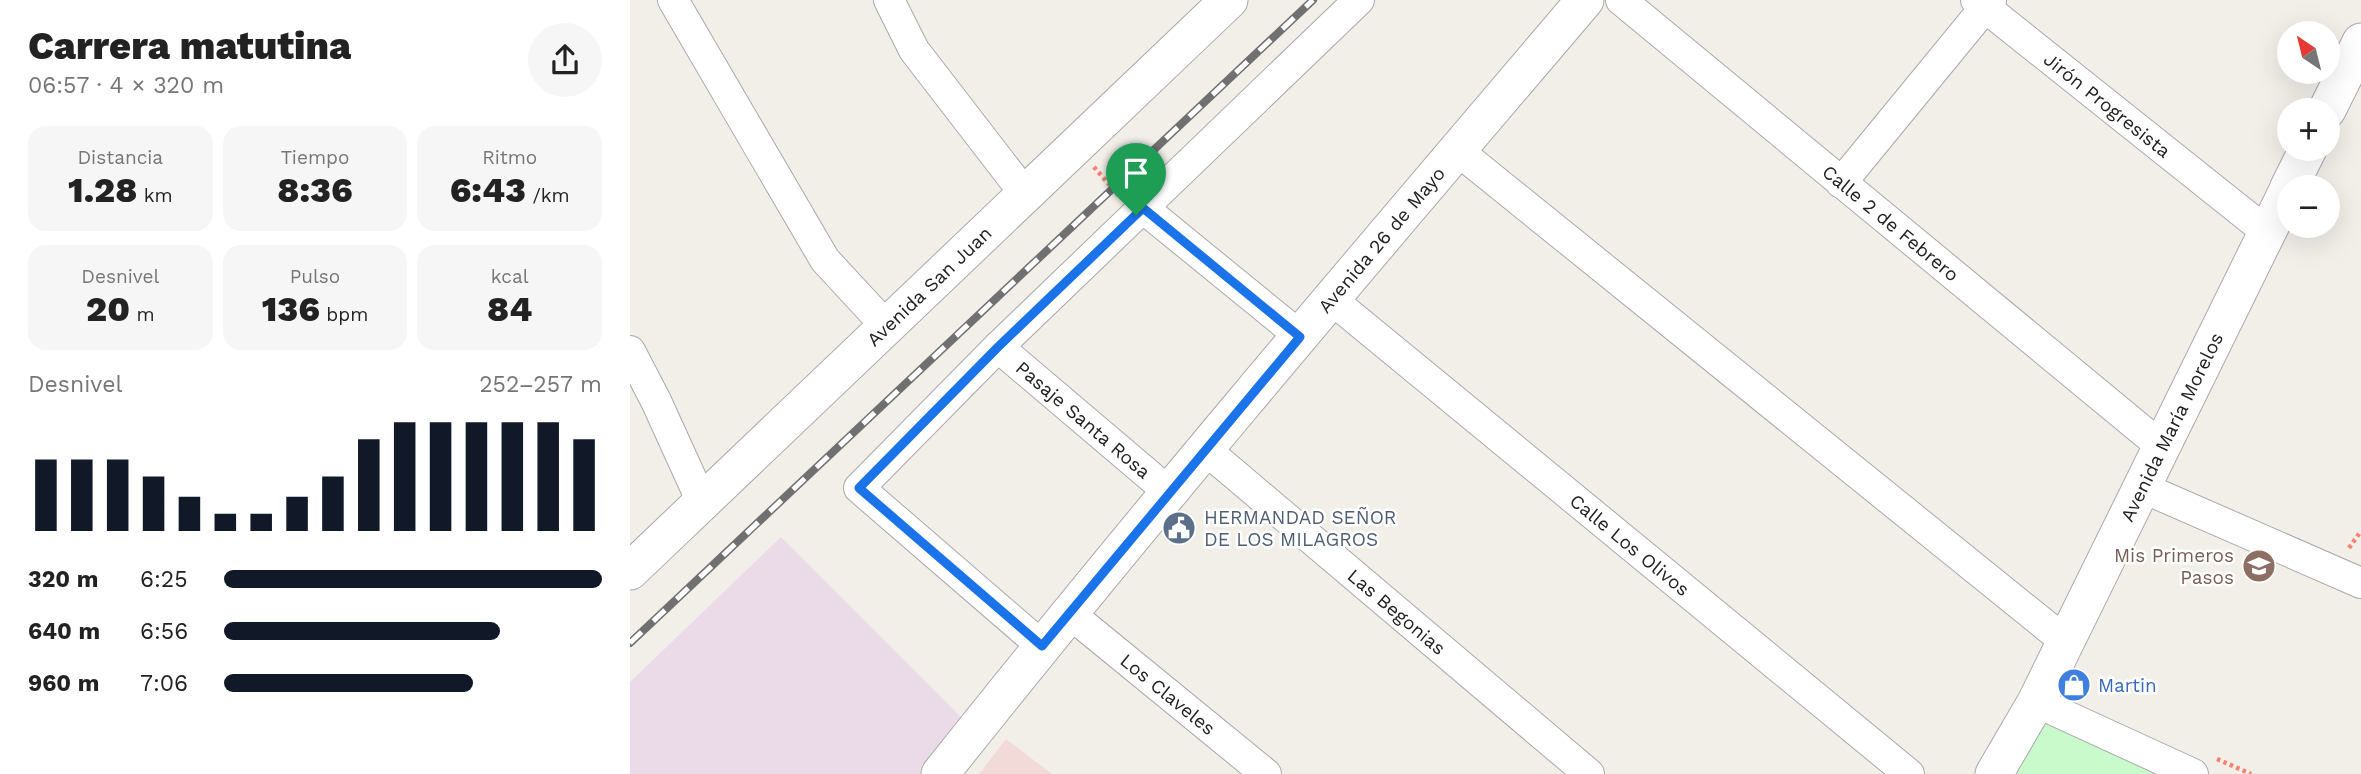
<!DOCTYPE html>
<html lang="es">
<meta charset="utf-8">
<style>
:root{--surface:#fff;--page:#f6f6f6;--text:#222;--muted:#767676;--accent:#111827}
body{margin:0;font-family:"Work Sans",sans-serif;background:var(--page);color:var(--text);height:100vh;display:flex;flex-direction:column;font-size:26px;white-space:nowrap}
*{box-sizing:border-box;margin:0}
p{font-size:23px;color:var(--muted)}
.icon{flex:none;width:38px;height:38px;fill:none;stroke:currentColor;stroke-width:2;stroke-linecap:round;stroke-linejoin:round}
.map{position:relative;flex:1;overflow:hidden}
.sheet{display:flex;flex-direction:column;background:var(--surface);width:630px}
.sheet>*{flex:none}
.needle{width:46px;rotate:325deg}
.buttons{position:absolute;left:1647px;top:21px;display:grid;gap:14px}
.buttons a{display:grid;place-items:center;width:63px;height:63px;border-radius:50%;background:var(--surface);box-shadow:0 7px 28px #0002;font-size:35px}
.pin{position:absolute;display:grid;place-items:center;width:60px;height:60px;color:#fff;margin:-72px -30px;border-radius:50% 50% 50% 0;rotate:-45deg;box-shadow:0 0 7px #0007}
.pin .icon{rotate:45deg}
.round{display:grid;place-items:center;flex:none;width:74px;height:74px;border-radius:37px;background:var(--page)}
.headline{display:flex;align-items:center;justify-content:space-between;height:119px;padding:0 28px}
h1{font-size:38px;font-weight:800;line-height:52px}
.metrics{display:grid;grid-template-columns:repeat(3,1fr);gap:10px;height:119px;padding:7px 28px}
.metrics div{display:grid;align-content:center;border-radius:18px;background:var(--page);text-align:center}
.metrics b{font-size:35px;font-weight:800}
.metrics small{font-size:19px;font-weight:400}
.metrics p{font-size:19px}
.chart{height:196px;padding:14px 28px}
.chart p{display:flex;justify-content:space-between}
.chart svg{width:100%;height:126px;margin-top:7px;stroke:var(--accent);stroke-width:6}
ul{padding:0 28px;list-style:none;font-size:23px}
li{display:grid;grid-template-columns:112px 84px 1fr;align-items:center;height:52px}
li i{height:18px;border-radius:9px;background:var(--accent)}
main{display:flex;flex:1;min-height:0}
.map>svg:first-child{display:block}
.commercial{fill:#f2dad9}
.industrial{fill:#ebdbe8}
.park{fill:#c8facc}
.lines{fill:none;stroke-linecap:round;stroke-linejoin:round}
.minor-casing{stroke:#a9a9a9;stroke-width:32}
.tertiary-casing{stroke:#a9a9a9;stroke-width:39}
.path{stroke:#fa8072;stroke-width:4.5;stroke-dasharray:3.5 3.5;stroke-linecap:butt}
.minor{stroke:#fff;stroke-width:30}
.tertiary{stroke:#fff;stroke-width:37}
.rail-casing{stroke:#707070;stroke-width:8}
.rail{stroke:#fff;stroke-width:5;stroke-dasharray:16;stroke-linecap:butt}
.route-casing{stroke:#fff;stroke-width:14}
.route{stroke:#1a73e8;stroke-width:9}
.labels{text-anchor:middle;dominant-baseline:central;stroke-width:5;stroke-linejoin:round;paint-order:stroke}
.street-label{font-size:19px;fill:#222;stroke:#fff}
.service-label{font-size:19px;fill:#4e5e75;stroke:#fff;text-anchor:start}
.education-label{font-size:19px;fill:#785e54;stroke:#fff;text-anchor:end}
.shop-label{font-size:19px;fill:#366cbe;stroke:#fff;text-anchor:start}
</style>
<main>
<section class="sheet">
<div class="headline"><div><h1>Carrera matutina</h1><p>06:57 · 4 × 320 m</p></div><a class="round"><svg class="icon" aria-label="share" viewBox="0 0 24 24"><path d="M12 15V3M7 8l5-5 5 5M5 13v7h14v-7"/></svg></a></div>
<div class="metrics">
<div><p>Distancia</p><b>1.28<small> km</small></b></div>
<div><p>Tiempo</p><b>8:36</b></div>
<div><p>Ritmo</p><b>6:43<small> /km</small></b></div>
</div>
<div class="metrics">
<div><p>Desnivel</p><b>20<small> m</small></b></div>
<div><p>Pulso</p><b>136<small> bpm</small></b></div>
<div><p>kcal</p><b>84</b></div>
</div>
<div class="chart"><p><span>Desnivel</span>252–257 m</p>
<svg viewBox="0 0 160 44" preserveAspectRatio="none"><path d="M5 44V19M15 44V19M25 44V19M35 44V25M45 44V32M55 44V38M65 44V38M75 44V32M85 44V25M95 44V12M105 44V6M115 44V6M125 44V6M135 44V6M145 44V6M155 44V12"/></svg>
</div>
<ul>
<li><b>320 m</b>6:25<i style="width:100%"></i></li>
<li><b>640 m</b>6:56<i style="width:73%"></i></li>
<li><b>960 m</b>7:06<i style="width:66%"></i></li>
</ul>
</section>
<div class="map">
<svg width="1731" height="774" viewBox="0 0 1731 774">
<rect width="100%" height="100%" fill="#f2efe9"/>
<!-- commercial -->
<path class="commercial" d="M 376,739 L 422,774 L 349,774 Z"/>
<!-- industrial -->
<path class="industrial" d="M 151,537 L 336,722 L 290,774 L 0,774 L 0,682 Z"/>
<!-- park -->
<path class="park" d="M 1414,722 L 1525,774 L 1383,774 Z"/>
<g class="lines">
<defs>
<g id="minor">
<path d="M 43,0 L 195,260 L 257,327"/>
<path d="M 259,0 L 284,50 L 395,194"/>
<path id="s1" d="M 991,0 L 1531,446"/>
<path id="s2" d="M 1346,0 L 1637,232"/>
<path d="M 827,150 L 1435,641"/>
<path d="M 1211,183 L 1361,0"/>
<path d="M 513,208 L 670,336"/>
<path id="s3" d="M 701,299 L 1279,774"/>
<path id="s4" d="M 368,347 L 540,493"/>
<path d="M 0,351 L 26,401 L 72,502"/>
<path id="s5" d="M 576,450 L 959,774"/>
<path d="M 1511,487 L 1731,583"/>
<path id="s6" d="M 439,613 L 636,774"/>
<path d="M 412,646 L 229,488 L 368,347 L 729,0"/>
<path d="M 1406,702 L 1563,774"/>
</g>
<g id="tertiary">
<path d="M 1697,110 L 1731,42"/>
<path d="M 1659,187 L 1678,149"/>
<path id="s7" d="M 0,571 L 599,0"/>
<path id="s8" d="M 310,774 C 519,511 737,256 955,0"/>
<path id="s9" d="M 1364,774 L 1406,702 L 1659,188"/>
</g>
</defs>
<!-- minor casing -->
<use href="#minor" class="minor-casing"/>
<!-- tertiary casing -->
<use href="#tertiary" class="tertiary-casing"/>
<!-- path -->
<g class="path">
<path d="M 464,167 L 488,195"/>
<path d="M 1719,548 L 1731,531"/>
<path d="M 1587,759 L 1621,774"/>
</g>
<!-- minor -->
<use href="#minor" class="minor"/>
<!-- tertiary -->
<use href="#tertiary" class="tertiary"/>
<defs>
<path id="rail" d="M 0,643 L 683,0"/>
</defs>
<!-- rail casing -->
<use href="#rail" class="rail-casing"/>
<!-- rail -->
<use href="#rail" class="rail"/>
</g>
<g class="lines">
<defs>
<path id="route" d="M 513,208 L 670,337 L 412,646 L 229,488 L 368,347 Z"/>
</defs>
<!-- route casing -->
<use href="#route" class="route-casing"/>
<!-- route -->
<use href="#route" class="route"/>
</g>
<!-- icons -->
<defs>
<symbol id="civic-disc" viewBox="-11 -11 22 22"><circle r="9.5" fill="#5c6f8a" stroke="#fff"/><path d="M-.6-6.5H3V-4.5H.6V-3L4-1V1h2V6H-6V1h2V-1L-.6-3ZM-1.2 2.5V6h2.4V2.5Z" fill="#fff"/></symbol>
<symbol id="school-disc" viewBox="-11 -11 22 22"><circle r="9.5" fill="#8d6e63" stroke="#fff"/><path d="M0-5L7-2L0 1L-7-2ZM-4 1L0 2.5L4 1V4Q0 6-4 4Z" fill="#fff"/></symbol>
<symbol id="shop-disc" viewBox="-11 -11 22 22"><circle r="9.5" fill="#3f7fe0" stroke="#fff"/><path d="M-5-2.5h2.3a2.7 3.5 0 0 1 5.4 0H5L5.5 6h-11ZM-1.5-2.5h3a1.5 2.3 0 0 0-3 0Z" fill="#fff"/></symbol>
</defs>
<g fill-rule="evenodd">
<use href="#civic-disc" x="530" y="509" width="38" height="38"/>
<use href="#school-disc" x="1610" y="547" width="38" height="38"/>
<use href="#shop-disc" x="1425" y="666" width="38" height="38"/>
</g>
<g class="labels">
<!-- street labels -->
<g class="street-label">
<text stroke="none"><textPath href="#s2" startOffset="168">Jirón Progresista</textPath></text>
<text stroke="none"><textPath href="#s1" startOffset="350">Calle 2 de Febrero</textPath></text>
<text stroke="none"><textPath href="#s8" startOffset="693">Avenida 26 de Mayo</textPath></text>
<text stroke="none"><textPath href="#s7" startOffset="413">Avenida San Juan</textPath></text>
<text stroke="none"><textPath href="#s4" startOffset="112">Pasaje Santa Rosa</textPath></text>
<text stroke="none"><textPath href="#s9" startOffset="390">Avenida María Morelos</textPath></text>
<text stroke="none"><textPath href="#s3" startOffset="387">Calle Los Olivos</textPath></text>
<text stroke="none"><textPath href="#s5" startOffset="250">Las Begonias</textPath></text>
<text stroke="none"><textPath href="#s6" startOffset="128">Los Claveles</textPath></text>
</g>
<!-- service labels -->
<g class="service-label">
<text x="574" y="517">HERMANDAD SEÑOR<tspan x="574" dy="22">DE LOS MILAGROS</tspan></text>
</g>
<!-- education labels -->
<g class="education-label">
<text x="1604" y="555">Mis Primeros<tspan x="1604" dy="22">Pasos</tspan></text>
</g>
<!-- shop labels -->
<g class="shop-label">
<text x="1468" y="685">Martin</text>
</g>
</g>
</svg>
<div class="buttons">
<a><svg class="needle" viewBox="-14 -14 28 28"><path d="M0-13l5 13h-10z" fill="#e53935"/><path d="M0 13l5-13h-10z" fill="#767676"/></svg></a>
<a>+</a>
<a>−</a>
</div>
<div class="pin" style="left:506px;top:215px;background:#1e9e55"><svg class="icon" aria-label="arrive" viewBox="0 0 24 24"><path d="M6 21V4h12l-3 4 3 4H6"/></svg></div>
</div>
</main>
